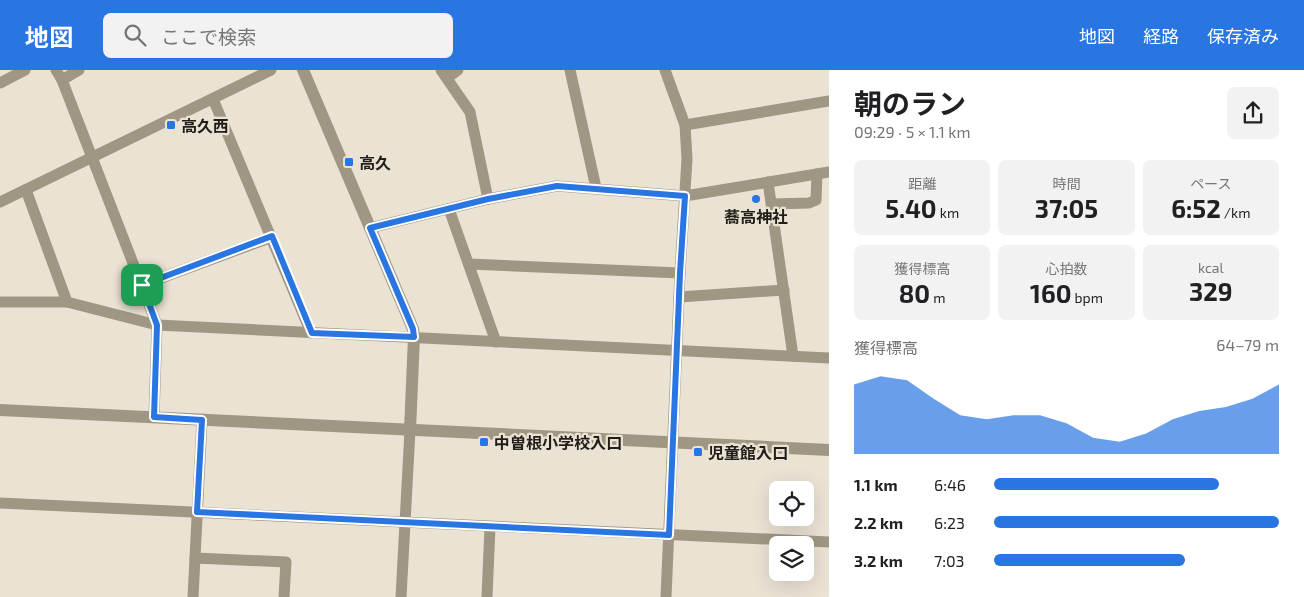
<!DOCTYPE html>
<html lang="ja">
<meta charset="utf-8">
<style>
:root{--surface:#fff;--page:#f2f2f2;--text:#202124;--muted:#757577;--accent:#2976e2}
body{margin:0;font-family:"Exo 2","Noto Sans JP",sans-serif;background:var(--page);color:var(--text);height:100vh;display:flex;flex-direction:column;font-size:19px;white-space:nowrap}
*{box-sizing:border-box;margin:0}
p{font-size:16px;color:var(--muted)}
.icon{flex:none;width:28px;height:28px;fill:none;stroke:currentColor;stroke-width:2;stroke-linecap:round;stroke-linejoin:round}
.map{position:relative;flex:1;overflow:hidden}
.sheet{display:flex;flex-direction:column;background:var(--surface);width:475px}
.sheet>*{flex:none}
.fabs{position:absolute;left:769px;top:411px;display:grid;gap:10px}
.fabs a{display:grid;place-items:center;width:45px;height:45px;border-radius:8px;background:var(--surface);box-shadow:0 5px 20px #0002;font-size:25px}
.pin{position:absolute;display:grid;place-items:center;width:42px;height:42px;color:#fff;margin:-21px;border-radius:10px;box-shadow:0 2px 8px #0006}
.round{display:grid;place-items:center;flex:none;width:52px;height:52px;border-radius:8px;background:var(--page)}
.overview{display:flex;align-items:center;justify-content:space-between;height:85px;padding:0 25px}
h1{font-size:28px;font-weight:700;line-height:38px}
.figures{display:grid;grid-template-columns:repeat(3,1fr);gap:8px;height:85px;padding:5px 25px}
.figures div{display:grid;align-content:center;border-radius:8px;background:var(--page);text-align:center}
.figures b{font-size:25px;font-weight:700}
.figures small{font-size:14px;font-weight:400}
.figures p{font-size:14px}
.chart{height:140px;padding:10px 25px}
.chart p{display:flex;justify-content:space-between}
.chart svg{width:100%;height:90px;margin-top:5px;fill:var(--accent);opacity:.7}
ul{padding:0 25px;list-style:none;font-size:16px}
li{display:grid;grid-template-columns:80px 60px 1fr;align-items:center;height:38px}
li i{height:12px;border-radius:6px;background:var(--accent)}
header{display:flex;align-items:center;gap:30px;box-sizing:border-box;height:70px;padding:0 25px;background:var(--accent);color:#fff}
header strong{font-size:24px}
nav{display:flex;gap:28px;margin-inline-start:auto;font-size:18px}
.search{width:350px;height:45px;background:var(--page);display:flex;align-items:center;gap:12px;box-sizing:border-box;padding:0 18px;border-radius:8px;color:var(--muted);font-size:19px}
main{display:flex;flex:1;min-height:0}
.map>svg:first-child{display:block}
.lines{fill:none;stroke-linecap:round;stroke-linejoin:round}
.minor{stroke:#9f9684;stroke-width:11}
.tertiary{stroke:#9f9684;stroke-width:12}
.route-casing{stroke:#fff;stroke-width:10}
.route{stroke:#2976e2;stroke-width:6}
.poi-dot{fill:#2976e2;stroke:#eae2d3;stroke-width:2}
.labels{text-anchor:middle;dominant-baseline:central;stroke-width:4.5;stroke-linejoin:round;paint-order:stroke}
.poi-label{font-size:16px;font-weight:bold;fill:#211e19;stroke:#eae2d3;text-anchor:start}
</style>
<header>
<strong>地図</strong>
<div class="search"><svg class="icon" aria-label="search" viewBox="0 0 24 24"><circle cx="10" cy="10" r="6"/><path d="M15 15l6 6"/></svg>ここで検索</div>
<nav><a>地図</a><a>経路</a><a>保存済み</a></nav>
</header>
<main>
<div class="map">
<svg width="829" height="527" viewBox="0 0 829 527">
<rect width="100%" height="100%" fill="#eae2d3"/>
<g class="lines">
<!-- minor -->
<g class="minor">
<path d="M 56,0 L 62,10 L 157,255 L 154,347"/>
<path d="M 441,0 L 470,42 L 488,129"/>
<path d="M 570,0 L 596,118"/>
<path d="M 665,0 L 685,55 L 687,89 L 680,203 L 666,527"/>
<path d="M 447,8 L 458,0"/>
<path d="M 62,10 L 79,0"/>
<path d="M 0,13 L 25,0"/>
<path d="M 213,29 L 311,263"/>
<path d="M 685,55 L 829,31"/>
<path d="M 768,112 L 793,286"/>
<path d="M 26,120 L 67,232"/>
<path d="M 0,132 L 271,0"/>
<path d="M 772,134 L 809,133 L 816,130 L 817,104"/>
<path d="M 449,139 L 496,272"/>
<path d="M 370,158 L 488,129 L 557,116 L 685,126 L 829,102"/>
<path d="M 469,194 L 680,203"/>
<path d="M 142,215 L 272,167"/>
<path d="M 679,227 L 784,220"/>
<path d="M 0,232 L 67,232 L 157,255 L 829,288"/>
<path d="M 0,433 L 829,472"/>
<path d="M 195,488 L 286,492 L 284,527"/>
<path d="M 193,527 L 202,350"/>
<path d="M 401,527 L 410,360"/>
<path d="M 487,527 L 490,457"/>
</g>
<!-- tertiary -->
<g class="tertiary">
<path d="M 303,0 L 413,259 L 414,267 L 410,360"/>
<path d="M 0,340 L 829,380"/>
</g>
</g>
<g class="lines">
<defs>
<path id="route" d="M 557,116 L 685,126 L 680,203 L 669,465 L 197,442 L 202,350 L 154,347 L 157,255 L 142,215 L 272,166 L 312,263 L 414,267 L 413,259 L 370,158 L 488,129 Z"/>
</defs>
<!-- route casing -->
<use href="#route" class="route-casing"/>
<!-- route -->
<use href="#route" class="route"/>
</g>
<!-- markers -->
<g class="poi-dot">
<rect x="166" y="50" width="10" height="10" rx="2.5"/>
<rect x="344" y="87" width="10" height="10" rx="2.5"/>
<circle cx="756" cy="129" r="5"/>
<rect x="479" y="367" width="10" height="10" rx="2.5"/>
<rect x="693" y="377" width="10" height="10" rx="2.5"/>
</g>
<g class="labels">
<!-- poi labels -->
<g class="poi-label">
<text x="181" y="55">高久西</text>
<text x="359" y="92">高久</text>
<text x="756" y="146" text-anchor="middle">蕎高神社</text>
<text x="494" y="372">中曽根小学校入口</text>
<text x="708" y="382">児童館入口</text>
</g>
</g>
</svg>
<div class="fabs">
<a><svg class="icon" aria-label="locate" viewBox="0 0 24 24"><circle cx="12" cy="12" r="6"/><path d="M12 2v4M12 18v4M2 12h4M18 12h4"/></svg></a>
<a><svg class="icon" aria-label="layers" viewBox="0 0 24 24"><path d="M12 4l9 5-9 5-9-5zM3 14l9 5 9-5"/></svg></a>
</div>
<div class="pin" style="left:142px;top:215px;background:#1e9e55"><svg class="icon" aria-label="arrive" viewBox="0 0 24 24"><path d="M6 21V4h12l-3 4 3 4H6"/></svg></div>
</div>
<section class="sheet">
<div class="overview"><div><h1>朝のラン</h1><p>09:29 · 5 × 1.1 km</p></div><a class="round"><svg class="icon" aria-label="share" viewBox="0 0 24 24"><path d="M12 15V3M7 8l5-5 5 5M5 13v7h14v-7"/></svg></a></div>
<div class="figures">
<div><p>距離</p><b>5.40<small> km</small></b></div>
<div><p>時間</p><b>37:05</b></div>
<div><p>ペース</p><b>6:52<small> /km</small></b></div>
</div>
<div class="figures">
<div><p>獲得標高</p><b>80<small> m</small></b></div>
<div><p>心拍数</p><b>160<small> bpm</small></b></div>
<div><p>kcal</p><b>329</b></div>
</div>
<div class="chart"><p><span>獲得標高</span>64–79 m</p>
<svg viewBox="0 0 160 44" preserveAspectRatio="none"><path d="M0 44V10L10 6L20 8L30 17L40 25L50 27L60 25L70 25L80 29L90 36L100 38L110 34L120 27L130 23L140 21L150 17L160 10V44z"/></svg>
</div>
<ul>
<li><b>1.1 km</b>6:46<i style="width:79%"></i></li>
<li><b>2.2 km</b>6:23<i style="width:100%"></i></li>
<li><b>3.2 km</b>7:03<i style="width:67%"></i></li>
</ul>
</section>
</main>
